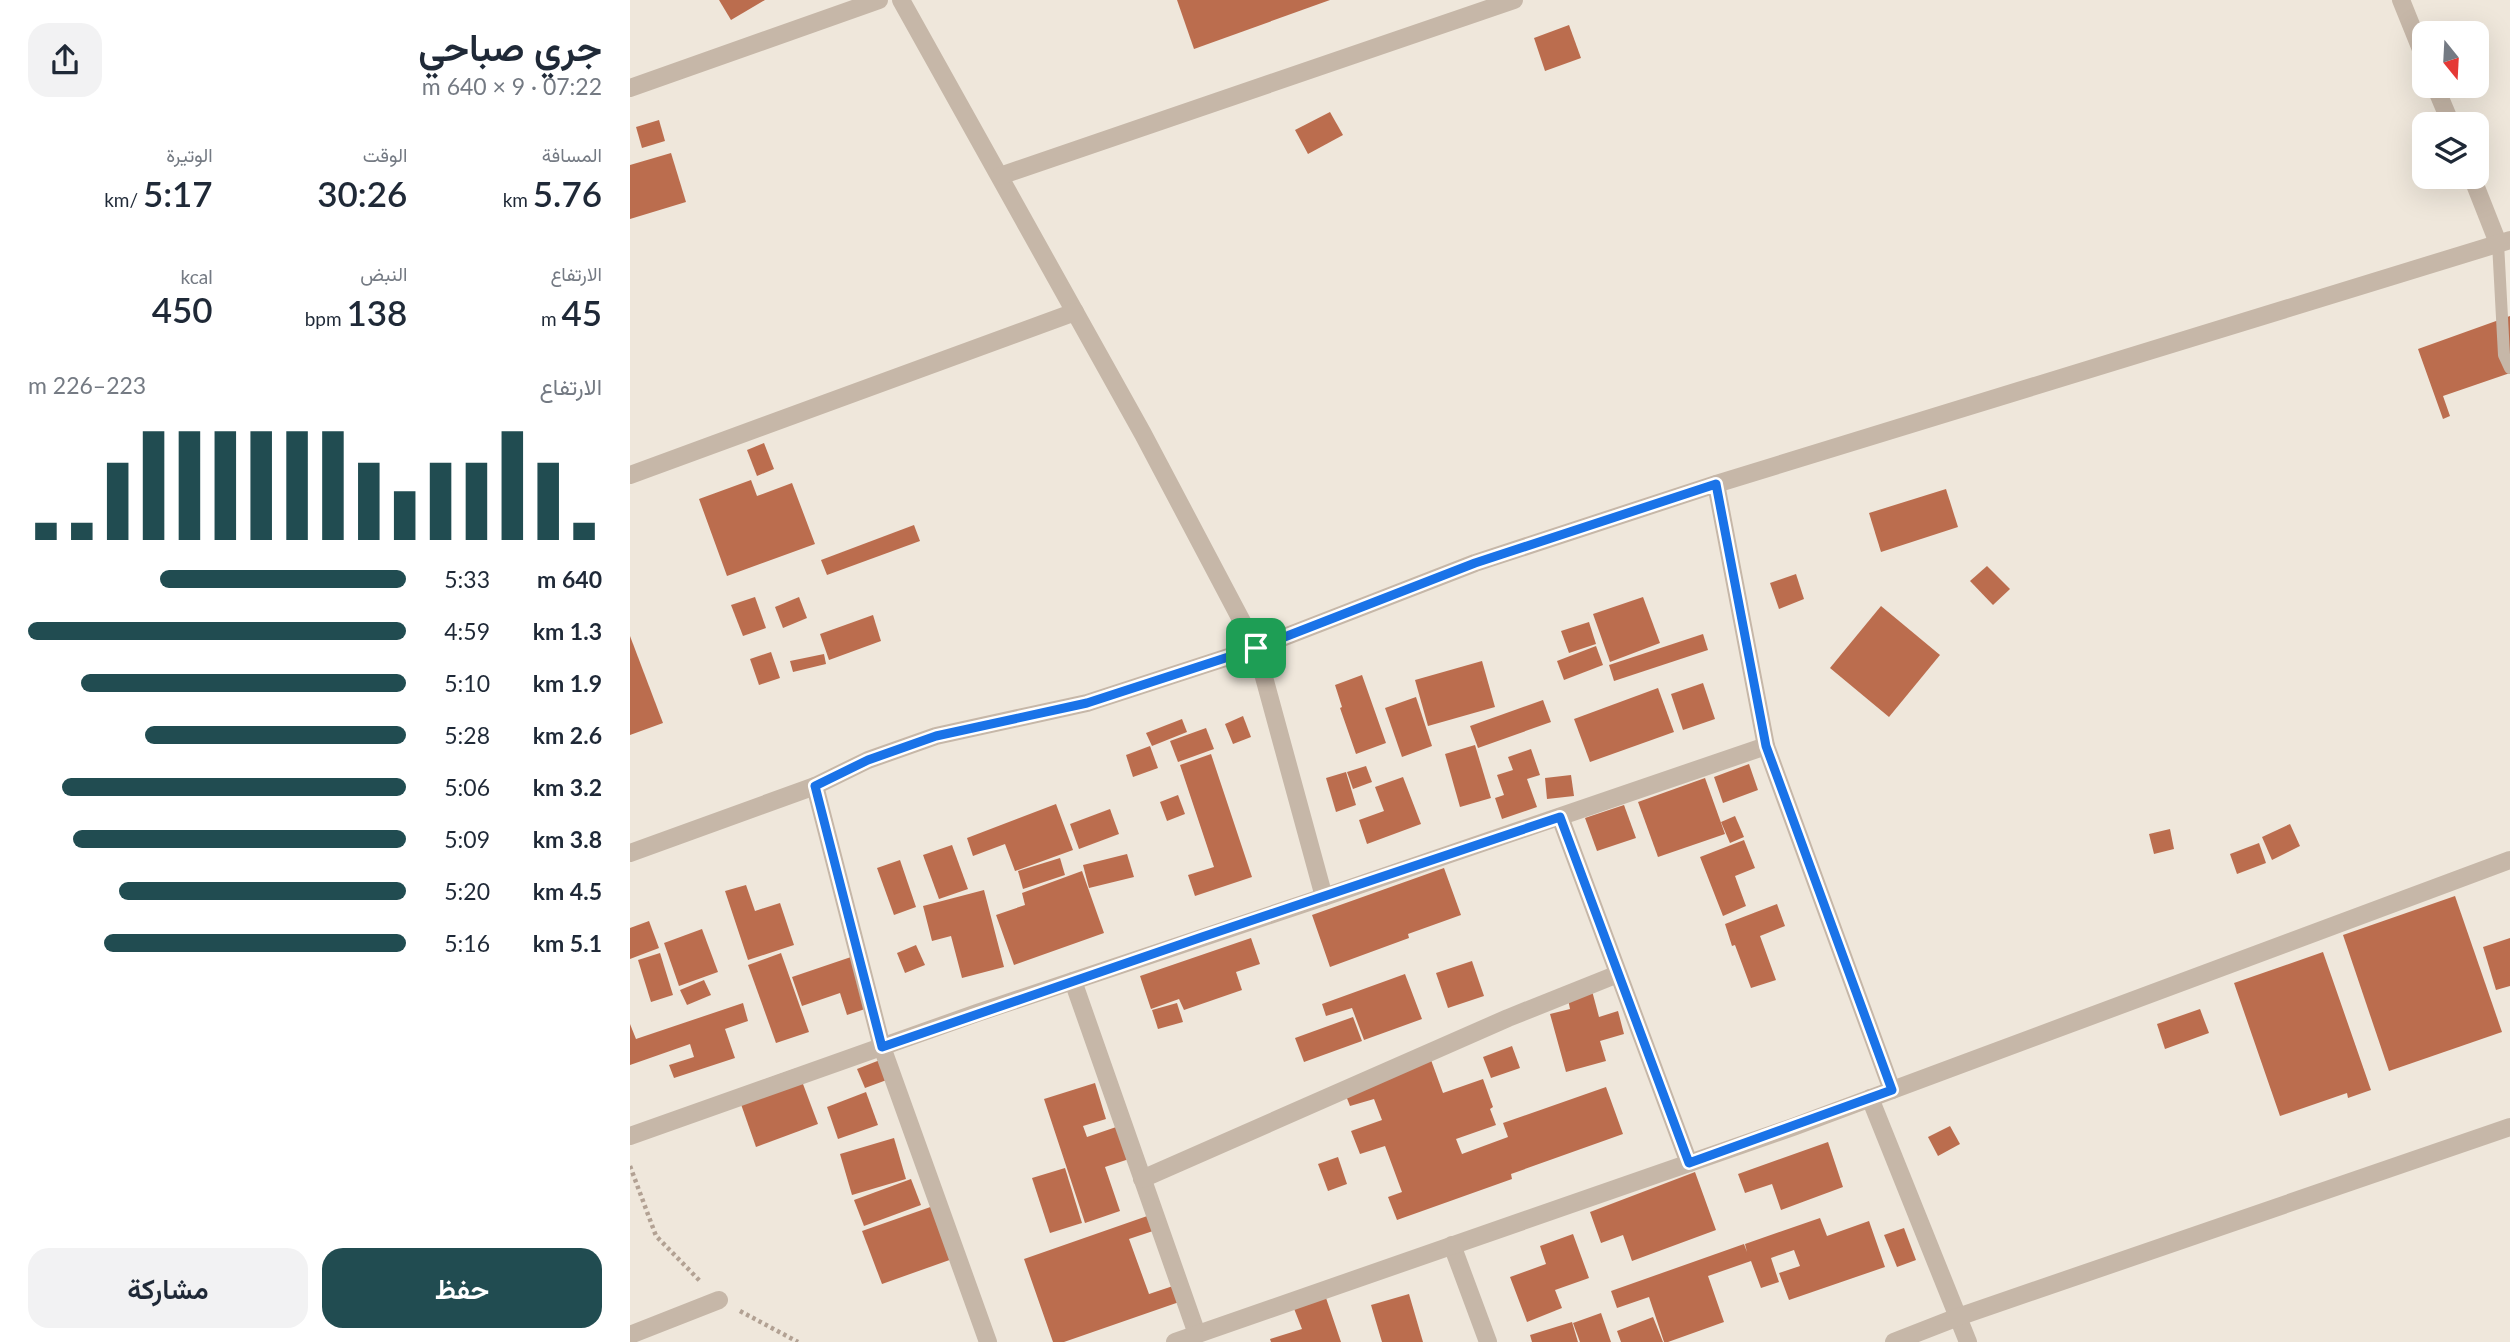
<!DOCTYPE html>
<html lang="ar">
<meta charset="utf-8">
<style>
:root{--surface:#fff;--page:#f2f2f3;--text:#1f2937;--muted:#747a83;--accent:#214c51}
body{margin:0;font-family:Lato,Vazirmatn,sans-serif;background:var(--page);color:var(--text);direction:rtl;height:100vh;display:flex;flex-direction:column;font-size:26px;white-space:nowrap}
*{box-sizing:border-box;margin:0}
p{font-size:23px;color:var(--muted)}
.icon{flex:none;width:38px;height:38px;fill:none;stroke:currentColor;stroke-width:2;stroke-linecap:round;stroke-linejoin:round}
.map{position:relative;flex:1;overflow:hidden;direction:ltr}
.panel{display:flex;flex-direction:column;background:var(--surface);width:630px}
.panel>*{flex:none}
.needle{width:46px;rotate:162deg}
.buttons{position:absolute;left:1782px;top:21px;display:grid;gap:14px}
.buttons a{display:grid;place-items:center;width:77px;height:77px;border-radius:14px;background:var(--surface);box-shadow:0 7px 28px #0002;font-size:35px}
.pin{position:absolute;display:grid;place-items:center;width:60px;height:60px;color:#fff;margin:-30px;border-radius:14px;box-shadow:0 4px 10px #0006}
.round{display:grid;place-items:center;flex:none;width:74px;height:74px;border-radius:21px;background:var(--page)}
.summary{display:flex;align-items:center;justify-content:space-between;height:119px;padding:0 28px}
h1{font-size:38px;font-weight:600;line-height:52px}
.figures{display:grid;grid-template-columns:repeat(3,1fr);gap:10px;height:119px;padding:7px 28px}
.figures div{display:grid;align-content:center}
.figures b{font-size:35px;font-weight:600}
.figures small{font-size:19px;font-weight:400}
.figures p{font-size:19px}
.chart{height:196px;padding:14px 28px}
.chart p{display:flex;justify-content:space-between}
.chart svg{width:100%;height:126px;margin-top:7px;stroke:var(--accent);stroke-width:6}
.action{display:flex;gap:14px;margin-top:auto;padding:14px 28px}
.action a{flex:1;height:80px;border-radius:21px;background:var(--accent);color:#fff;font-size:28px;font-weight:600;line-height:80px;text-align:center}
.action a+a{background:var(--page);color:var(--text)}
ul{padding:0 28px;list-style:none;font-size:23px}
li{display:grid;grid-template-columns:112px 84px 1fr;align-items:center;height:52px}
li i{height:18px;border-radius:9px;background:var(--accent)}
main{display:flex;flex:1;min-height:0}
.map>svg:first-child{display:block}
.building{fill:#bb6d4e}
.lines{fill:none;stroke-linecap:round;stroke-linejoin:round}
.path{stroke:#b2a193;stroke-width:4.5;stroke-dasharray:3.5 3.5;stroke-linecap:butt}
.service{stroke:#c6b7a8;stroke-width:12}
.minor{stroke:#c6b7a8;stroke-width:18}
.route-casing{stroke:#fff;stroke-width:14}
.route{stroke:#1a73e8;stroke-width:9}
</style>
<main>
<div class="map">
<svg width="1880" height="1342" viewBox="0 0 1880 1342">
<rect width="100%" height="100%" fill="#efe7db"/>
<!-- building -->
<g class="building">
<path d="M 89,0 L 135,0 L 101,20 Z"/>
<path d="M 547,0 L 700,0 L 564,49 Z"/>
<path d="M 939,25 L 951,58 L 915,71 L 904,38 Z"/>
<path d="M 700,112 L 713,135 L 678,154 L 665,130 Z"/>
<path d="M 29,120 L 35,141 L 12,148 L 6,127 Z"/>
<path d="M 41,153 L 56,202 L 0,219 L 0,165 Z"/>
<path d="M 1880,316 L 1880,373 L 1813,396 L 1820,416 L 1813,419 L 1788,349 Z"/>
<path d="M 134,443 L 144,469 L 127,476 L 117,450 Z"/>
<path d="M 121,480 L 127,496 L 162,483 L 185,544 L 97,576 L 69,499 Z"/>
<path d="M 1316,489 L 1328,527 L 1251,552 L 1239,513 Z"/>
<path d="M 284,525 L 290,541 L 197,575 L 191,560 Z"/>
<path d="M 1357,566 L 1380,589 L 1363,605 L 1340,581 Z"/>
<path d="M 1166,574 L 1174,599 L 1149,609 L 1140,583 Z"/>
<path d="M 125,597 L 136,628 L 113,636 L 101,605 Z"/>
<path d="M 169,597 L 177,618 L 153,628 L 145,607 Z"/>
<path d="M 1013,597 L 1030,643 L 980,662 L 963,614 Z"/>
<path d="M 1251,606 L 1310,655 L 1259,717 L 1200,668 Z"/>
<path d="M 243,615 L 251,641 L 199,660 L 190,634 Z"/>
<path d="M 959,622 L 966,644 L 939,653 L 931,631 Z"/>
<path d="M 1073,634 L 1078,650 L 984,681 L 979,665 Z"/>
<path d="M 0,636 L 33,723 L 0,735 Z"/>
<path d="M 966,646 L 973,665 L 934,680 L 927,661 Z"/>
<path d="M 141,652 L 150,678 L 129,685 L 120,659 Z"/>
<path d="M 194,654 L 196,664 L 163,672 L 160,661 Z"/>
<path d="M 852,661 L 865,707 L 798,726 L 785,680 Z"/>
<path d="M 732,675 L 756,743 L 726,754 L 710,708 L 712,707 L 705,685 Z"/>
<path d="M 1073,683 L 1085,719 L 1053,730 L 1041,694 Z"/>
<path d="M 1028,688 L 1044,732 L 960,762 L 944,719 Z"/>
<path d="M 786,697 L 802,746 L 772,757 L 755,708 Z"/>
<path d="M 913,700 L 921,722 L 848,748 L 840,726 Z"/>
<path d="M 613,716 L 621,737 L 603,744 L 595,724 Z"/>
<path d="M 552,719 L 557,732 L 522,746 L 516,733 Z"/>
<path d="M 576,728 L 584,749 L 548,762 L 540,741 Z"/>
<path d="M 845,745 L 861,798 L 830,807 L 815,754 Z"/>
<path d="M 520,746 L 528,768 L 503,777 L 496,755 Z"/>
<path d="M 901,749 L 910,775 L 897,779 L 907,807 L 872,819 L 865,798 L 874,795 L 867,775 L 883,770 L 878,757 Z"/>
<path d="M 581,754 L 622,877 L 565,896 L 558,875 L 584,867 L 550,765 Z"/>
<path d="M 1119,764 L 1128,790 L 1093,803 L 1084,777 Z"/>
<path d="M 736,766 L 742,782 L 723,789 L 717,772 Z"/>
<path d="M 716,772 L 726,805 L 706,812 L 696,778 Z"/>
<path d="M 941,775 L 944,796 L 917,799 L 915,778 Z"/>
<path d="M 773,777 L 791,824 L 737,844 L 729,820 L 754,811 L 745,787 Z"/>
<path d="M 1075,778 L 1095,834 L 1028,857 L 1008,802 Z"/>
<path d="M 548,795 L 555,814 L 537,821 L 530,802 Z"/>
<path d="M 426,804 L 443,850 L 385,871 L 375,844 L 343,856 L 337,838 Z"/>
<path d="M 994,805 L 1006,838 L 967,851 L 955,818 Z"/>
<path d="M 480,809 L 489,834 L 449,849 L 440,824 Z"/>
<path d="M 1105,816 L 1114,837 L 1100,843 L 1091,822 Z"/>
<path d="M 1660,824 L 1670,846 L 1642,860 L 1632,837 Z"/>
<path d="M 1540,829 L 1544,849 L 1524,854 L 1519,834 Z"/>
<path d="M 1114,840 L 1125,868 L 1105,876 L 1116,906 L 1093,916 L 1070,857 Z"/>
<path d="M 1629,843 L 1636,863 L 1607,874 L 1600,854 Z"/>
<path d="M 322,845 L 338,889 L 309,899 L 293,855 Z"/>
<path d="M 497,854 L 504,877 L 459,888 L 453,865 Z"/>
<path d="M 430,858 L 435,875 L 393,889 L 388,871 Z"/>
<path d="M 270,860 L 286,907 L 264,915 L 247,868 Z"/>
<path d="M 814,868 L 831,915 L 778,934 L 779,938 L 700,967 L 682,915 Z"/>
<path d="M 452,871 L 474,933 L 384,965 L 366,915 L 395,905 L 392,893 Z"/>
<path d="M 116,885 L 125,911 L 150,903 L 164,945 L 118,960 L 95,891 Z"/>
<path d="M 354,890 L 374,967 L 332,978 L 321,936 L 302,941 L 293,906 Z"/>
<path d="M 1825,896 L 1872,1032 L 1759,1071 L 1713,935 Z"/>
<path d="M 1147,904 L 1155,926 L 1130,936 L 1146,980 L 1121,988 L 1105,945 L 1102,946 L 1095,924 Z"/>
<path d="M 19,921 L 29,948 L 0,959 L 0,928 Z"/>
<path d="M 72,929 L 88,972 L 49,986 L 34,943 Z"/>
<path d="M 621,938 L 630,964 L 606,972 L 612,990 L 554,1010 L 549,999 L 521,1009 L 510,976 Z"/>
<path d="M 1880,938 L 1880,986 L 1866,990 L 1853,947 Z"/>
<path d="M 286,945 L 295,965 L 275,973 L 267,953 Z"/>
<path d="M 1693,952 L 1741,1090 L 1718,1098 L 1717,1093 L 1650,1116 L 1604,983 Z"/>
<path d="M 30,953 L 43,995 L 21,1002 L 8,960 Z"/>
<path d="M 151,953 L 179,1032 L 146,1043 L 118,965 Z"/>
<path d="M 221,957 L 238,1008 L 217,1015 L 210,993 L 172,1006 L 162,977 Z"/>
<path d="M 842,961 L 854,996 L 818,1008 L 806,973 Z"/>
<path d="M 775,974 L 792,1019 L 734,1040 L 722,1008 L 696,1016 L 692,1004 Z"/>
<path d="M 74,980 L 81,995 L 57,1005 L 50,990 Z"/>
<path d="M 961,987 L 969,1017 L 988,1011 L 994,1034 L 970,1041 L 976,1061 L 936,1072 L 920,1014 L 940,1009 L 937,994 Z"/>
<path d="M 113,1003 L 118,1021 L 95,1029 L 105,1058 L 44,1078 L 39,1065 L 64,1057 L 60,1044 L 0,1065 L 0,1024 L 6,1039 Z"/>
<path d="M 547,1003 L 553,1022 L 528,1029 L 522,1010 Z"/>
<path d="M 1570,1009 L 1579,1033 L 1535,1049 L 1527,1024 Z"/>
<path d="M 723,1017 L 732,1041 L 674,1062 L 665,1038 Z"/>
<path d="M 882,1046 L 890,1068 L 861,1078 L 853,1057 Z"/>
<path d="M 255,1058 L 262,1078 L 235,1088 L 227,1069 Z"/>
<path d="M 801,1060 L 813,1093 L 853,1079 L 863,1107 L 860,1109 L 866,1125 L 826,1139 L 832,1154 L 878,1137 L 873,1123 L 976,1087 L 993,1134 L 881,1174 L 882,1179 L 767,1220 L 758,1197 L 772,1192 L 755,1146 L 730,1154 L 721,1131 L 752,1120 L 744,1099 L 720,1106 L 713,1088 Z"/>
<path d="M 167,1068 L 188,1124 L 126,1147 L 106,1090 Z"/>
<path d="M 465,1083 L 476,1119 L 453,1126 L 457,1137 L 492,1125 L 502,1158 L 475,1167 L 490,1211 L 455,1223 L 414,1099 Z"/>
<path d="M 236,1092 L 248,1125 L 208,1139 L 197,1107 Z"/>
<path d="M 1320,1126 L 1330,1144 L 1308,1156 L 1298,1137 Z"/>
<path d="M 264,1138 L 276,1179 L 222,1195 L 210,1154 Z"/>
<path d="M 1198,1142 L 1213,1187 L 1151,1210 L 1142,1184 L 1115,1193 L 1108,1174 Z"/>
<path d="M 708,1157 L 717,1184 L 698,1191 L 688,1164 Z"/>
<path d="M 435,1168 L 452,1223 L 420,1233 L 402,1178 Z"/>
<path d="M 1065,1172 L 1086,1230 L 1002,1261 L 993,1235 L 971,1243 L 960,1212 Z"/>
<path d="M 281,1179 L 291,1205 L 234,1226 L 224,1200 Z"/>
<path d="M 309,1204 L 328,1257 L 252,1284 L 232,1231 Z"/>
<path d="M 523,1214 L 529,1229 L 499,1239 L 519,1294 L 549,1284 L 555,1300 L 434,1342 L 423,1342 L 394,1259 Z"/>
<path d="M 1190,1218 L 1197,1236 L 1239,1221 L 1255,1267 L 1159,1300 L 1149,1273 L 1170,1266 L 1164,1250 L 1141,1258 L 1149,1282 L 1131,1288 L 1121,1261 L 1078,1276 L 1094,1322 L 1038,1342 L 1034,1342 L 1019,1297 L 987,1308 L 981,1291 L 1114,1244 L 1117,1252 L 1115,1244 Z"/>
<path d="M 1274,1228 L 1286,1260 L 1267,1267 L 1254,1235 Z"/>
<path d="M 943,1234 L 959,1278 L 925,1290 L 932,1308 L 897,1322 L 880,1277 L 916,1264 L 910,1246 Z"/>
<path d="M 779,1294 L 793,1342 L 752,1342 L 741,1305 Z"/>
<path d="M 695,1295 L 711,1342 L 641,1342 L 640,1339 L 672,1329 L 663,1306 Z"/>
<path d="M 971,1313 L 981,1342 L 950,1342 L 943,1323 Z"/>
<path d="M 1023,1317 L 1033,1342 L 991,1342 L 987,1331 Z"/>
<path d="M 942,1322 L 948,1342 L 902,1342 L 900,1335 Z"/>
</g>
<g class="lines">
<!-- path -->
<g class="path">
<path d="M 0,1166 L 26,1236 L 70,1281"/>
<path d="M 110,1311 L 168,1342"/>
</g>
<!-- service -->
<path class="service" d="M 1868,243 L 1874,355 L 1880,368"/>
<!-- minor -->
<g class="minor">
<path d="M 271,0 L 513,434 L 626,648 L 694,897"/>
<path d="M 1771,0 L 1794,57"/>
<path d="M 1805,86 L 1821,124"/>
<path d="M 0,88 L 249,0"/>
<path d="M 370,176 L 884,0"/>
<path d="M 1842,177 L 1868,243"/>
<path d="M 0,475 L 445,312"/>
<path d="M 1086,484 L 1136,746 L 1262,1090"/>
<path d="M 185,786 L 252,1047 L 358,1342"/>
<path d="M 930,817 L 1059,1163"/>
<path d="M 0,853 L 185,786 L 238,760 L 306,736 L 457,703 L 626,648 L 845,563 L 1086,484 L 1880,240"/>
<path d="M 443,981 L 567,1334"/>
<path d="M 1240,1098 L 1338,1342"/>
<path d="M 0,1136 L 347,1013 L 694,897 L 1136,746"/>
<path d="M 512,1179 L 878,1018 L 988,974"/>
<path d="M 822,1245 L 858,1342"/>
<path d="M 0,1335 L 89,1300"/>
<path d="M 545,1342 L 1163,1127 L 1880,860"/>
<path d="M 1264,1342 L 1328,1317 L 1880,1127"/>
</g>
</g>
<g class="lines">
<defs>
<path id="route" d="M 1086,484 L 1136,746 L 1262,1090 L 1059,1163 L 930,817 L 572,937 L 252,1047 L 185,786 L 238,760 L 306,736 L 457,703 L 626,648 L 845,563 Z"/>
</defs>
<!-- route casing -->
<use href="#route" class="route-casing"/>
<!-- route -->
<use href="#route" class="route"/>
</g>
</svg>
<div class="buttons">
<a><svg class="needle" viewBox="-14 -14 28 28"><path d="M0-13l5 13h-10z" fill="#e53935"/><path d="M0 13l5-13h-10z" fill="#747a83"/></svg></a>
<a><svg class="icon" aria-label="layers" viewBox="0 0 24 24"><path d="M12 4l9 5-9 5-9-5zM3 14l9 5 9-5"/></svg></a>
</div>
<div class="pin" style="left:626px;top:648px;background:#1e9e55"><svg class="icon" aria-label="arrive" viewBox="0 0 24 24"><path d="M6 21V4h12l-3 4 3 4H6"/></svg></div>
</div>
<section class="panel">
<div class="summary"><div><h1>جري صباحي</h1><p>07:22 · 9 × 640 m</p></div><a class="round"><svg class="icon" aria-label="share" viewBox="0 0 24 24"><path d="M12 15V3M7 8l5-5 5 5M5 13v7h14v-7"/></svg></a></div>
<div class="figures">
<div><p>المسافة</p><b>5.76<small> km</small></b></div>
<div><p>الوقت</p><b>30:26</b></div>
<div><p>الوتيرة</p><b>5:17<small> /km</small></b></div>
</div>
<div class="figures">
<div><p>الارتفاع</p><b>45<small> m</small></b></div>
<div><p>النبض</p><b>138<small> bpm</small></b></div>
<div><p>kcal</p><b>450</b></div>
</div>
<div class="chart"><p><span>الارتفاع</span>223–226 m</p>
<svg viewBox="0 0 160 44" preserveAspectRatio="none"><path d="M5 44V38M15 44V38M25 44V17M35 44V6M45 44V6M55 44V6M65 44V6M75 44V6M85 44V6M95 44V17M105 44V27M115 44V17M125 44V17M135 44V6M145 44V17M155 44V38"/></svg>
</div>
<ul>
<li><b>640 m</b>5:33<i style="width:65%"></i></li>
<li><b>1.3 km</b>4:59<i style="width:100%"></i></li>
<li><b>1.9 km</b>5:10<i style="width:86%"></i></li>
<li><b>2.6 km</b>5:28<i style="width:69%"></i></li>
<li><b>3.2 km</b>5:06<i style="width:91%"></i></li>
<li><b>3.8 km</b>5:09<i style="width:88%"></i></li>
<li><b>4.5 km</b>5:20<i style="width:76%"></i></li>
<li><b>5.1 km</b>5:16<i style="width:80%"></i></li>
</ul>
<div class="action"><a>حفظ</a><a>مشاركة</a></div>
</section>
</main>
